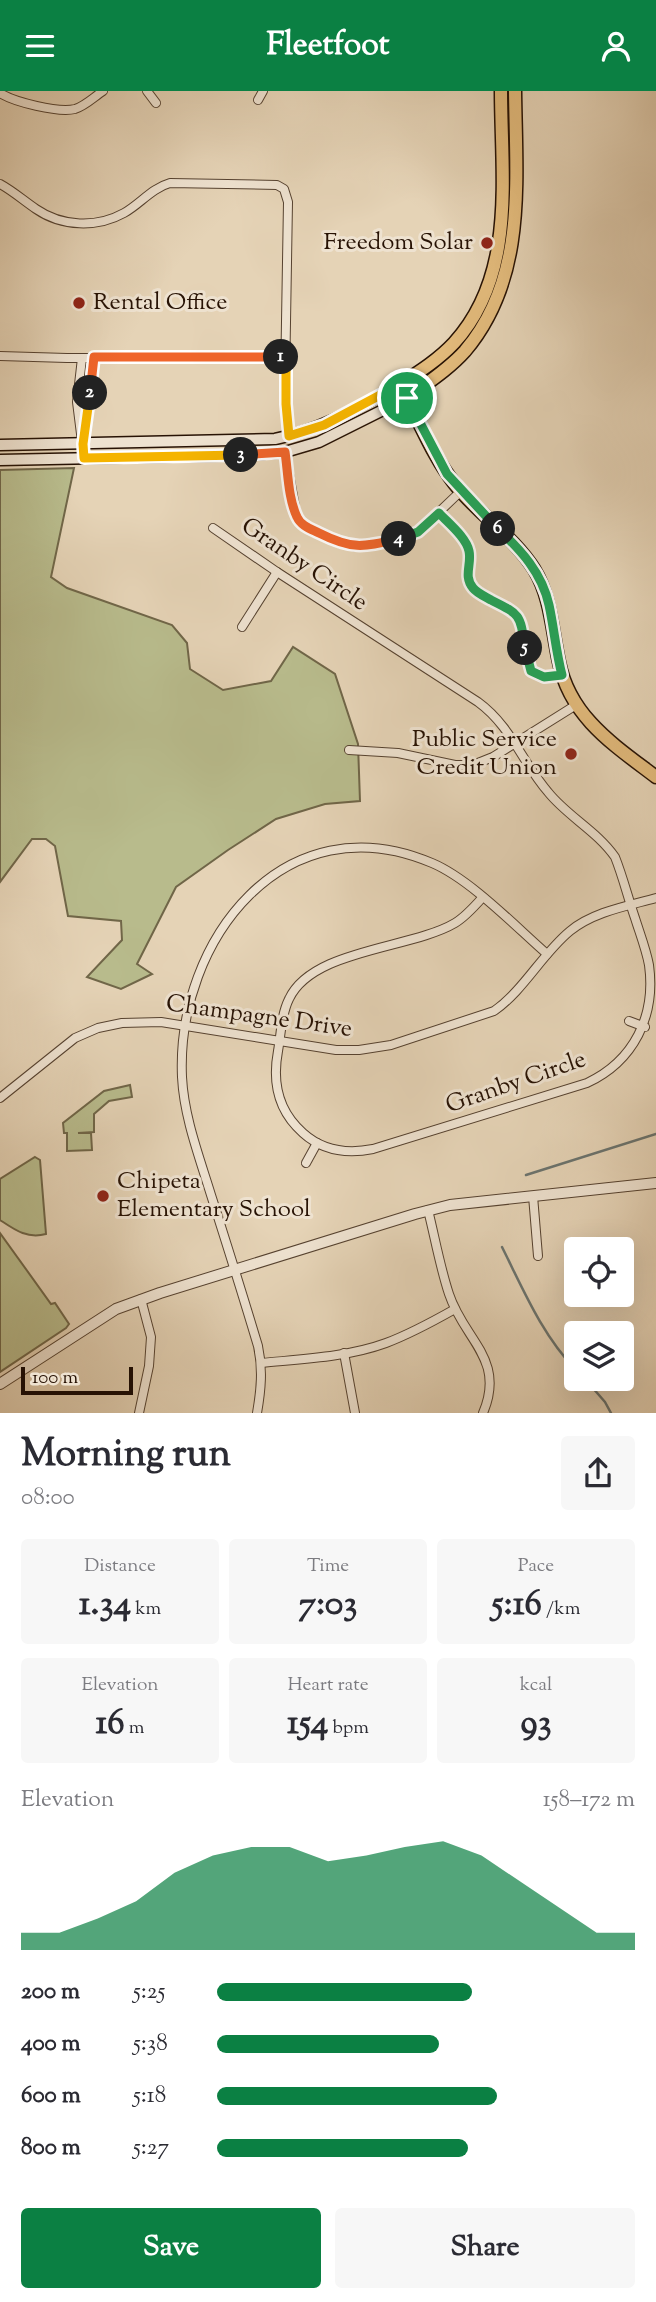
<!DOCTYPE html>
<meta charset="utf-8">
<style>
:root{--surface:#fff;--page:#f7f7f7;--text:#2b2b33;--muted:#7c7c81;--accent:#0b8043}
body{margin:0;font-family:"Sorts Mill Goudy",serif;background:var(--page);color:var(--text);height:100vh;display:flex;flex-direction:column;font-size:26px;white-space:nowrap}
*{box-sizing:border-box;margin:0}
p{font-size:23px;color:var(--muted)}
.icon{flex:none;width:38px;height:38px;fill:none;stroke:currentColor;stroke-width:2;stroke-linecap:round;stroke-linejoin:round}
.map{position:relative;height:1322px;overflow:hidden}
.side{display:flex;flex-direction:column;background:var(--surface);flex:1}
.side>*{flex:none}
.fabs{position:absolute;left:564px;top:1146px;display:grid;gap:14px}
.fabs a{display:grid;place-items:center;width:70px;height:70px;border-radius:7px;background:var(--surface);box-shadow:0 7px 28px #0002;font-size:35px}
.scale{position:absolute;left:21px;bottom:18px;width:112px;box-sizing:border-box;padding-left:7px;border:4px solid #271204;border-top:0;font-size:19px;line-height:24px;white-space:nowrap;color:#271204;-webkit-text-stroke:5px #eee2d0;paint-order:stroke}
.pin{position:absolute;display:grid;place-items:center;width:60px;height:60px;color:#fff;margin:-30px;border:4px solid #fff;border-radius:50%;box-shadow:0 2px 7px #0007}
.km{position:absolute;width:35px;height:35px;margin:-18px;border-radius:50%;background:#222;color:#fff;font-size:19px;line-height:35px;text-align:center}
.round{display:grid;place-items:center;flex:none;width:74px;height:74px;border-radius:7px;background:var(--page)}
.summary{display:flex;align-items:center;justify-content:space-between;height:119px;padding:0 21px}
h1{font-size:38px;font-weight:700;line-height:52px}
.stats{display:grid;grid-template-columns:repeat(3,1fr);gap:10px;height:119px;padding:7px 21px}
.stats div{display:grid;align-content:center;border-radius:7px;background:var(--page);text-align:center}
.stats b{font-size:35px;font-weight:700}
.stats small{font-size:19px;font-weight:400}
.stats p{font-size:19px}
.chart{height:196px;padding:14px 21px}
.chart p{display:flex;justify-content:space-between}
.chart svg{width:100%;height:126px;margin-top:7px;fill:var(--accent);opacity:.7}
.button{display:flex;gap:14px;margin-top:auto;padding:14px 21px}
.button a{flex:1;height:80px;border-radius:7px;background:var(--accent);color:#fff;font-size:28px;font-weight:700;line-height:80px;text-align:center}
.button a+a{background:var(--page);color:var(--text)}
ul{padding:0 21px;list-style:none;font-size:23px}
li{display:grid;grid-template-columns:112px 84px 1fr;align-items:center;height:52px}
li i{height:18px;border-radius:9px;background:var(--accent)}
header{display:flex;justify-content:space-between;align-items:center;height:91px;padding:0 21px;background:var(--accent);color:#fff;font-size:32px;font-weight:700}
.map>svg:first-child{display:block}
.green{fill:#b8bb8c;stroke:#706648;stroke-width:2}
.lines{fill:none;stroke-linecap:round;stroke-linejoin:round}
.stream{stroke:#6b746f;stroke-width:2.5}
.minor-casing{stroke:#564230;stroke-width:10}
.tertiary-casing{stroke:#564230;stroke-width:12}
.secondary-casing{stroke:#271204;stroke-width:13}
.primary-casing{stroke:#271204;stroke-width:15}
.minor{stroke:#eee2d0;stroke-width:8}
.tertiary{stroke:#eee2d0;stroke-width:10}
.secondary{stroke:#eee2d0;stroke-width:10}
.primary{stroke:#e2ba7b;stroke-width:12}
.split-1-casing{stroke:#fff;stroke-width:14}
.split-2-casing{stroke:#fff;stroke-width:14}
.split-3-casing{stroke:#fff;stroke-width:14}
.split-4-casing{stroke:#fff;stroke-width:14}
.split-5-casing{stroke:#fff;stroke-width:14}
.split-6-casing{stroke:#fff;stroke-width:14}
.split-7-casing{stroke:#fff;stroke-width:14}
.split-1{stroke:#f5b400;stroke-width:9}
.split-2{stroke:#f0652b;stroke-width:9}
.split-3{stroke:#f5b400;stroke-width:9}
.split-4{stroke:#f0652b;stroke-width:9}
.split-5{stroke:#22a559;stroke-width:9}
.split-6{stroke:#22a559;stroke-width:9}
.split-7{stroke:#22a559;stroke-width:9}
.poi-dot{fill:#8f2418;stroke:#eee2d0;stroke-width:2.5}
.labels{text-anchor:middle;dominant-baseline:central;stroke-width:6;stroke-linejoin:round;paint-order:stroke}
.poi-label{font-size:24px;fill:#271204;stroke:#eee2d0;text-anchor:end}
.street-label{font-size:24px;fill:#271204;stroke:#eee2d0}
</style>
<header><svg class="icon" aria-label="menu" viewBox="0 0 24 24"><path d="M4 6h16M4 12h16M4 18h16"/></svg>Fleetfoot<svg class="icon" aria-label="person" viewBox="0 0 24 24"><circle cx="12" cy="8" r="4"/><path d="M4 21q1-7 8-7t8 7"/></svg></header>
<div class="map">
<svg width="656" height="1322" viewBox="0 0 656 1322">
<rect width="100%" height="100%" fill="#e5d3b6"/>
<filter id="stains"><feTurbulence type="fractalNoise" baseFrequency=".00286" numOctaves="4"/><feColorMatrix values="0 0 0 0 .2 0 0 0 0 .09 0 0 0 0 .02 0 0 0 .5 -.17"/></filter>
<radialGradient id="worn" r=".72"><stop offset=".6" stop-color="#630" stop-opacity="0"/><stop offset="1" stop-color="#630" stop-opacity=".3"/></radialGradient>
<!-- green -->
<g class="green">
<path d="M 74,377 L 51,486 L 67,497 L 172,534 L 187,552 L 190,578 L 223,599 L 271,590 L 293,556 L 335,583 L 358,653 L 360,710 L 325,713 L 276,728 L 228,759 L 176,796 L 137,873 L 152,883 L 121,898 L 87,886 L 122,849 L 121,830 L 68,825 L 55,755 L 46,748 L 32,748 L 0,791 L 0,379 Z"/>
<path d="M 130,994 L 132,1006 L 109,1010 L 94,1023 L 94,1041 L 78,1042 L 91,1042 L 92,1059 L 67,1060 L 67,1042 L 64,1042 L 63,1032 L 104,1000 Z"/>
<path d="M 35,1066 L 40,1069 L 46,1143 C 27,1148 15,1139 0,1129 L 0,1088 Z"/>
<path d="M 0,1142 L 51,1213 L 55,1212 L 69,1233 L 66,1237 L 0,1281 Z"/>
</g>
<g class="lines">
<!-- stream -->
<g class="stream">
<path d="M 526,1084 L 656,1043"/>
<path d="M 502,1156 C 523,1198 542,1244 576,1279"/>
<path d="M 585,1288 L 605,1311 L 611,1322"/>
</g>
<defs>
<g id="minor">
<path d="M 147,0 L 156,12"/>
<path d="M 0,2 C 14,11 58,22 75,18 C 85,15 94,6 103,0"/>
<path d="M 258,9 L 263,0"/>
<path d="M 0,93 C 13,100 24,110 36,118 C 62,136 97,137 124,122 C 140,113 152,97 170,92 L 277,94 L 284,98 L 288,111 L 285,291 L 289,345"/>
<path d="M 0,265 L 67,267 L 286,267"/>
<path d="M 82,267 L 77,311 L 84,367"/>
<path d="M 84,343 L 94,266"/>
<path d="M 285,361 L 297,427 L 302,434 L 339,452 L 358,456 L 369,454 L 418,441 L 461,400"/>
<path d="M 439,422 L 461,446 L 469,460 L 467,486 L 473,497 L 516,522 L 520,527 L 531,580 L 544,586 L 562,584"/>
<path d="M 213,437 L 277,481 L 478,611 C 511,635 522,671 548,701 C 567,725 597,740 615,766 C 623,786 628,807 635,827 C 640,843 646,858 649,874 C 656,925 634,970 587,992 L 373,1058 C 348,1063 323,1060 303,1042 C 278,1020 272,992 278,960 C 281,943 281,924 289,908 C 312,858 411,858 455,832 C 465,826 474,816 482,807"/>
<path d="M 242,536 L 277,481"/>
<path d="M 349,659 L 398,662 L 455,674 L 473,674 L 493,666 L 576,614"/>
<path d="M 629,930 L 645,936"/>
<path d="M 0,1007 L 75,947 L 98,937 L 122,932 L 161,931 L 336,959 L 359,959 L 391,954 L 494,920 C 524,899 542,863 570,840 C 593,821 627,815 656,807"/>
<path d="M 306,1072 L 317,1052"/>
<path d="M 533,1105 L 538,1165"/>
<path d="M 428,1119 C 435,1147 440,1176 449,1203 C 464,1249 506,1268 483,1322"/>
<path d="M 344,1262 L 355,1322"/>
<path d="M 262,1272 C 302,1268 348,1266 386,1252 C 410,1243 432,1231 455,1218"/>
<path d="M 139,1322 L 149,1275 L 151,1246 L 141,1208"/>
<path d="M 257,1322 C 261,1299 263,1278 258,1255 C 243,1205 227,1154 211,1104 C 199,1065 184,1026 182,986 C 176,849 285,709 432,772 C 470,788 515,835 547,863"/>
</g>
<path id="tertiary" d="M 0,1293 L 116,1218 L 160,1202 L 415,1123 L 450,1114 L 656,1092"/>
<g id="secondary">
<path d="M 0,354 L 275,348 C 321,339 359,316 399,294"/>
<path d="M 0,369 L 247,364 L 285,361 L 319,351 L 407,307"/>
</g>
<g id="primary">
<path d="M 501,0 C 501,85 517,183 454,252 C 438,269 419,281 399,294 C 418,325 431,363 454,392 C 478,423 513,445 534,478 C 551,506 552,539 559,571 C 570,626 614,654 656,686"/>
<path d="M 407,307 C 427,292 448,279 465,260 C 527,187 516,90 515,0"/>
</g>
</defs>
<!-- minor casing -->
<use href="#minor" class="minor-casing"/>
<!-- tertiary casing -->
<use href="#tertiary" class="tertiary-casing"/>
<!-- secondary casing -->
<use href="#secondary" class="secondary-casing"/>
<!-- primary casing -->
<use href="#primary" class="primary-casing"/>
<!-- minor -->
<use href="#minor" class="minor"/>
<!-- tertiary -->
<use href="#tertiary" class="tertiary"/>
<!-- secondary -->
<use href="#secondary" class="secondary"/>
<!-- primary -->
<use href="#primary" class="primary"/>
</g>
<g class="lines">
<defs>
<path id="split-1" d="M 281,266 L 286,267 L 286,313 L 289,345 L 324,334 L 399,294 L 407,307"/>
<path id="split-2" d="M 90,302 L 94,266 L 281,266"/>
<path id="split-3" d="M 90,302 L 83,353 L 84,367 L 241,364"/>
<path id="split-4" d="M 241,364 L 285,361 C 288,381 288,407 297,426 C 301,435 311,438 319,442 C 353,459 363,456 399,448"/>
<path id="split-5" d="M 399,448 L 418,441 L 439,422 C 448,432 466,446 469,460 C 472,473 463,485 473,497 C 477,502 484,505 491,509 C 521,524 520,523 525,557"/>
<path id="split-6" d="M 498,438 C 521,459 542,482 549,514 C 554,537 556,561 562,584 L 544,586 L 531,580 L 525,557"/>
<path id="split-7" d="M 407,307 L 447,383 L 498,438"/>
</defs>
<!-- split-1 casing -->
<use href="#split-1" class="split-1-casing"/>
<!-- split-2 casing -->
<use href="#split-2" class="split-2-casing"/>
<!-- split-3 casing -->
<use href="#split-3" class="split-3-casing"/>
<!-- split-4 casing -->
<use href="#split-4" class="split-4-casing"/>
<!-- split-5 casing -->
<use href="#split-5" class="split-5-casing"/>
<!-- split-6 casing -->
<use href="#split-6" class="split-6-casing"/>
<!-- split-7 casing -->
<use href="#split-7" class="split-7-casing"/>
<!-- split-1 -->
<use href="#split-1" class="split-1"/>
<!-- split-2 -->
<use href="#split-2" class="split-2"/>
<!-- split-3 -->
<use href="#split-3" class="split-3"/>
<!-- split-4 -->
<use href="#split-4" class="split-4"/>
<!-- split-5 -->
<use href="#split-5" class="split-5"/>
<!-- split-6 -->
<use href="#split-6" class="split-6"/>
<!-- split-7 -->
<use href="#split-7" class="split-7"/>
</g>
<!-- markers -->
<g class="poi-dot">
<circle cx="487" cy="152" r="7"/>
<circle cx="79" cy="212" r="7"/>
<circle cx="571" cy="663" r="7"/>
<circle cx="103" cy="1105" r="7"/>
</g>
<g class="labels">
<!-- poi labels -->
<g class="poi-label">
<text x="473" y="152">Freedom Solar</text>
<text x="93" y="212" text-anchor="start">Rental Office</text>
<text x="557" y="649">Public Service<tspan x="557" dy="28">Credit Union</tspan></text>
<text x="117" y="1091" text-anchor="start">Chipeta<tspan x="117" dy="28">Elementary School</tspan></text>
</g>
<!-- street labels -->
<g class="street-label">
<text transform="translate(304 474) rotate(34)">Granby Circle</text>
<text transform="translate(259 926) rotate(8)">Champagne Drive</text>
<text transform="translate(516 992) rotate(-19)">Granby Circle</text>
</g>
</g>
<rect width="100%" height="100%" filter="url(#stains)"/>
<rect width="100%" height="100%" fill="url(#worn)"/>
</svg>
<div class="fabs">
<a><svg class="icon" aria-label="locate" viewBox="0 0 24 24"><circle cx="12" cy="12" r="6"/><path d="M12 2v4M12 18v4M2 12h4M18 12h4"/></svg></a>
<a><svg class="icon" aria-label="layers" viewBox="0 0 24 24"><path d="M12 4l9 5-9 5-9-5zM3 14l9 5 9-5"/></svg></a>
</div>
<div class="scale">100 m</div>
<div class="pin" style="left:407px;top:307px;background:#1e9e55"><svg class="icon" aria-label="arrive" viewBox="0 0 24 24"><path d="M6 21V4h12l-3 4 3 4H6"/></svg></div>
<b class="km" style="left:281px;top:266px">1</b>
<b class="km" style="left:90px;top:302px">2</b>
<b class="km" style="left:241px;top:364px">3</b>
<b class="km" style="left:399px;top:448px">4</b>
<b class="km" style="left:525px;top:557px">5</b>
<b class="km" style="left:498px;top:438px">6</b>
</div>
<section class="side">
<div class="summary"><div><h1>Morning run</h1><p>08:00</p></div><a class="round"><svg class="icon" aria-label="share" viewBox="0 0 24 24"><path d="M12 15V3M7 8l5-5 5 5M5 13v7h14v-7"/></svg></a></div>
<div class="stats">
<div><p>Distance</p><b>1.34<small> km</small></b></div>
<div><p>Time</p><b>7:03</b></div>
<div><p>Pace</p><b>5:16<small> /km</small></b></div>
</div>
<div class="stats">
<div><p>Elevation</p><b>16<small> m</small></b></div>
<div><p>Heart rate</p><b>154<small> bpm</small></b></div>
<div><p>kcal</p><b>93</b></div>
</div>
<div class="chart"><p><span>Elevation</span>158–172 m</p>
<svg viewBox="0 0 160 44" preserveAspectRatio="none"><path d="M0 44V38L10 38L20 33L30 27L40 17L50 11L60 8L70 8L80 13L90 11L100 8L110 6L120 11L130 20L140 29L150 38L160 38V44z"/></svg>
</div>
<ul>
<li><b>200 m</b>5:25<i style="width:61%"></i></li>
<li><b>400 m</b>5:38<i style="width:53%"></i></li>
<li><b>600 m</b>5:18<i style="width:67%"></i></li>
<li><b>800 m</b>5:27<i style="width:60%"></i></li>
</ul>
<div class="button"><a>Save</a><a>Share</a></div>
</section>
